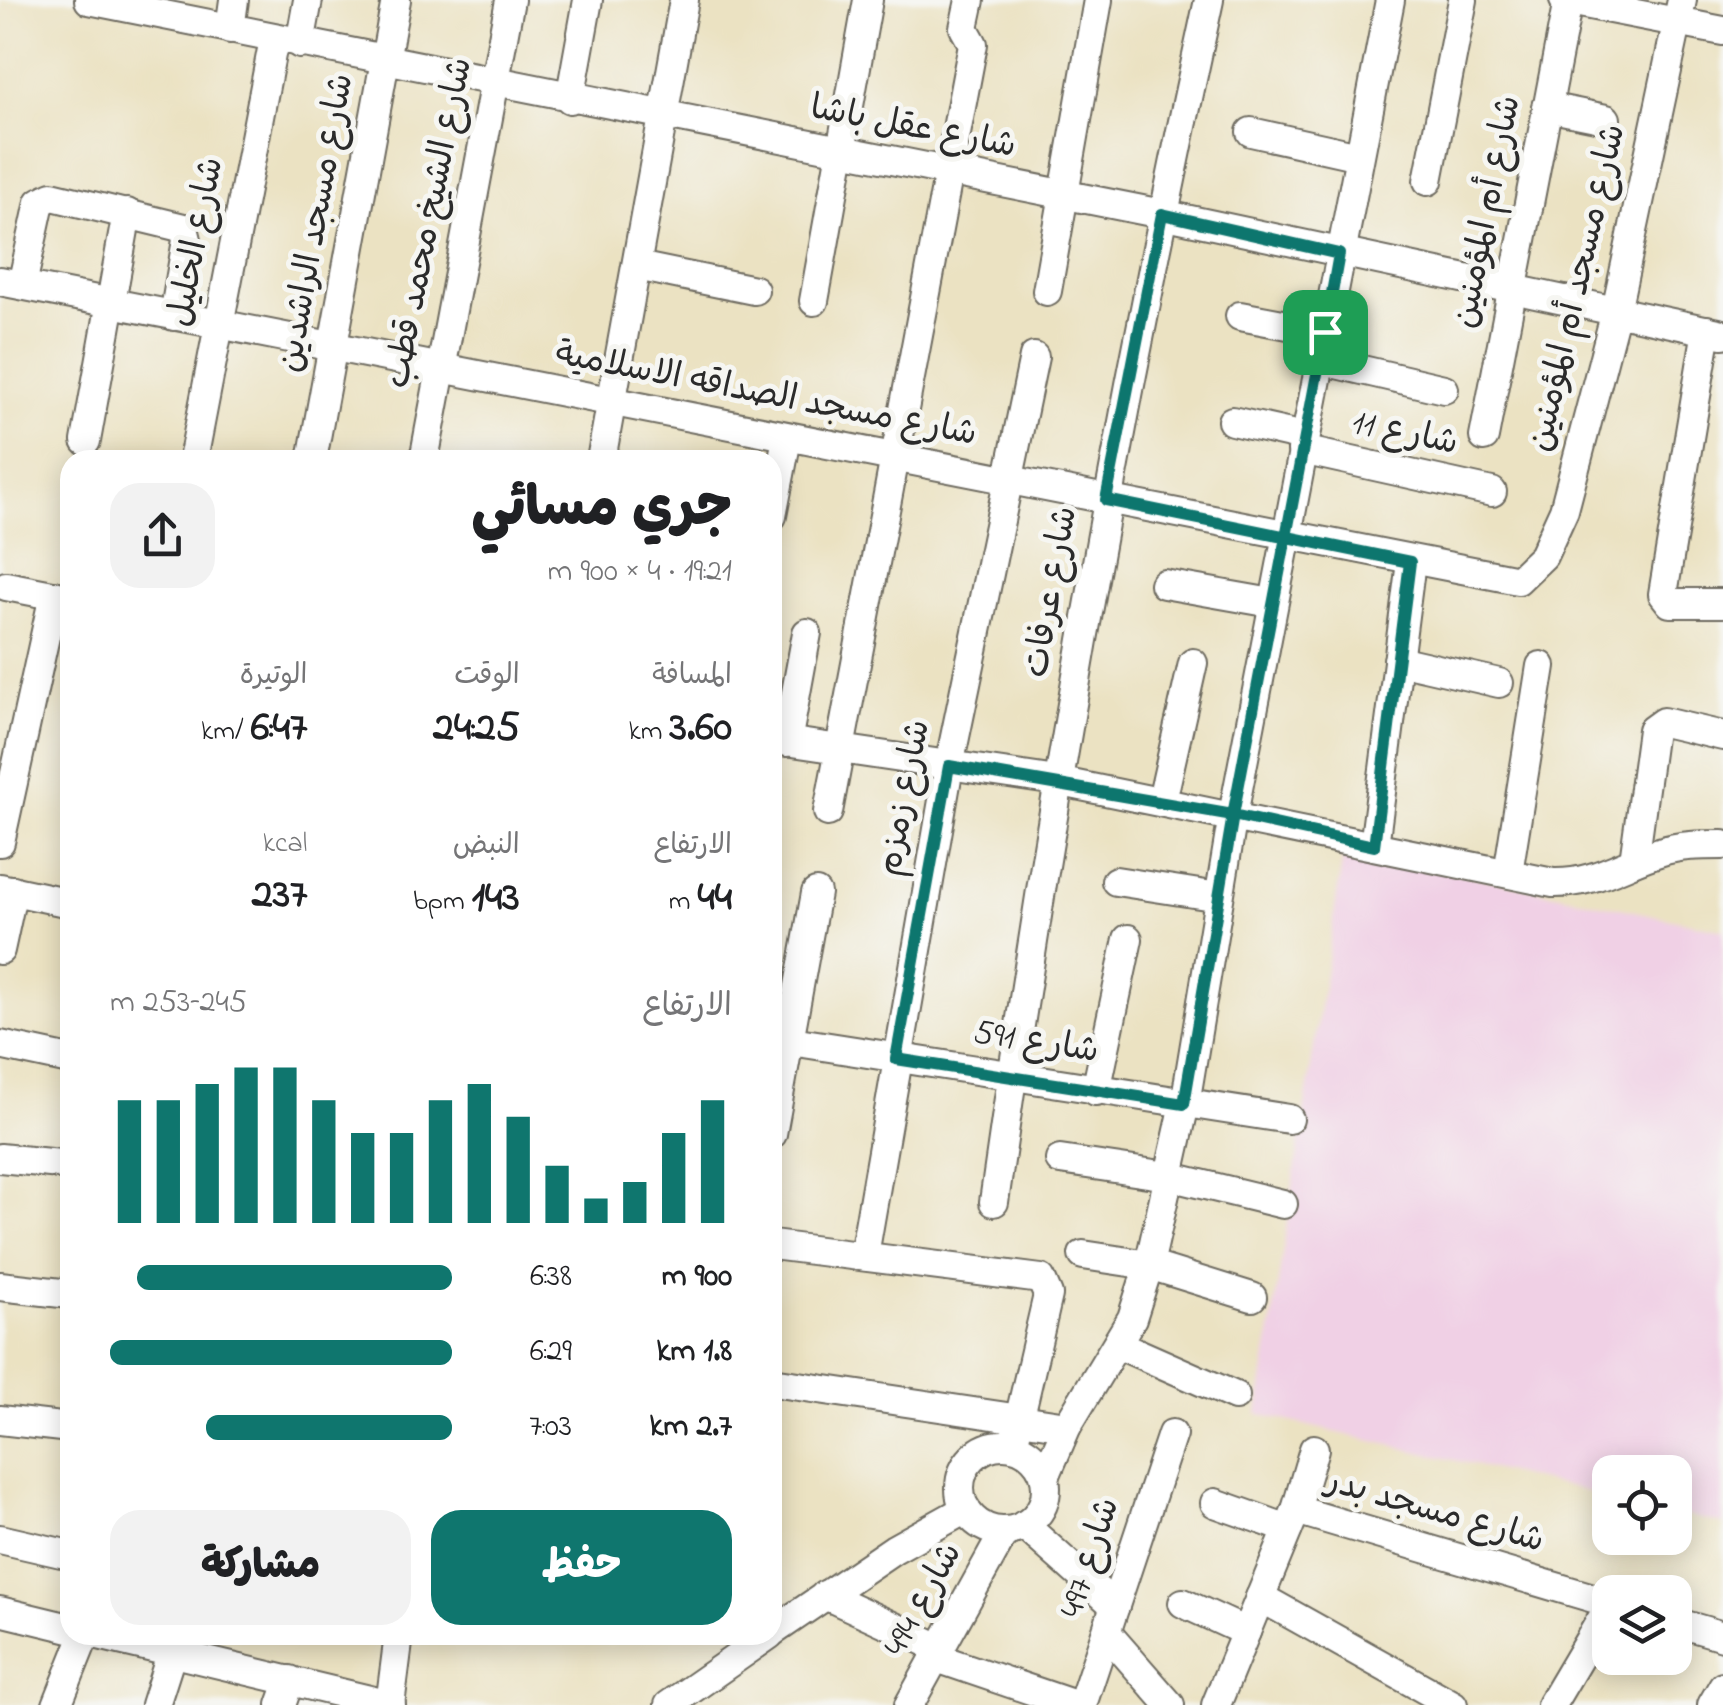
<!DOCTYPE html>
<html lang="ar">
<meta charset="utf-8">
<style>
:root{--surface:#fff;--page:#f2f2f2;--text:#202124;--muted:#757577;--accent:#0f766e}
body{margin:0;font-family:"Indie Flower","Playpen Sans Arabic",sans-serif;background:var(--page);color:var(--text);direction:rtl;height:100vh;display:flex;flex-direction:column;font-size:38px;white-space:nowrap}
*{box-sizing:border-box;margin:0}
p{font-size:32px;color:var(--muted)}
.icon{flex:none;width:55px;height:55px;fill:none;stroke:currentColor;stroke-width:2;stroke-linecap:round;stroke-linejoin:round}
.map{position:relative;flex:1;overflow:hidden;direction:ltr}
.panel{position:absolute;left:60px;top:450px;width:722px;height:1195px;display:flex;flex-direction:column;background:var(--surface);border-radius:30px;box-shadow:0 5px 25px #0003;direction:rtl}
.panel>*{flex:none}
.fabs{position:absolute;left:1592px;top:1455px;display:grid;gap:20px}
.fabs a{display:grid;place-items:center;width:100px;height:100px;border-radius:20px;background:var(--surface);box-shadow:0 5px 25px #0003;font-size:50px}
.pin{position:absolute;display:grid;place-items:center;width:85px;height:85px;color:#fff;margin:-42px;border-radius:20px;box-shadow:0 5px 15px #0006}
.round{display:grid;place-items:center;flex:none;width:105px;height:105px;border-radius:30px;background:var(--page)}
.overview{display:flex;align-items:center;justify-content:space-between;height:170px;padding:0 50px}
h1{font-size:55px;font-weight:800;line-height:75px}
.figures{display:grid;grid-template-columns:repeat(3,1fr);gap:15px;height:170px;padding:10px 50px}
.figures div{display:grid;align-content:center}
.figures b{font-size:42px;font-weight:800}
.figures small{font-size:28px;font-weight:400}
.figures p{font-size:28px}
.chart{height:280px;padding:20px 50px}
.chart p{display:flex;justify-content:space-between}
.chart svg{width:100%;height:180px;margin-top:10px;stroke:var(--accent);stroke-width:6}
.cta{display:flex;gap:20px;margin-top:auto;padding:20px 50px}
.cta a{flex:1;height:115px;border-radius:30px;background:var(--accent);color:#fff;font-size:40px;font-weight:800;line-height:115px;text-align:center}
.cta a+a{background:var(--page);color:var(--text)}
ul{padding:0 50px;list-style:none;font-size:32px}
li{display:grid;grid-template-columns:160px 120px 1fr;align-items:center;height:75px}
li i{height:25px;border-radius:12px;background:var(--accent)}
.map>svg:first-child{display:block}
.built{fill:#f0d0e5}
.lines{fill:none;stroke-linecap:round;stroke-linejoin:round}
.street-casing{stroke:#6e6b60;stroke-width:32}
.street{stroke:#fff;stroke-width:28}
.route-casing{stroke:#fff;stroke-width:20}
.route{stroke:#0f766e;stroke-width:12}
.labels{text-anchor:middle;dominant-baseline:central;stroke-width:10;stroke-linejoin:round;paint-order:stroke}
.street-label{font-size:35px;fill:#2b2b2b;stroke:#f6f6f2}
</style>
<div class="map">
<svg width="1723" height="1705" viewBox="0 0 1723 1705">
<rect width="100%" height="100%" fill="#f6f6f2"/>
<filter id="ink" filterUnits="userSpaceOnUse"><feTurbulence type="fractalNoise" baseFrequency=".01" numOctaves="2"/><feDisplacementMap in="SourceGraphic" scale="20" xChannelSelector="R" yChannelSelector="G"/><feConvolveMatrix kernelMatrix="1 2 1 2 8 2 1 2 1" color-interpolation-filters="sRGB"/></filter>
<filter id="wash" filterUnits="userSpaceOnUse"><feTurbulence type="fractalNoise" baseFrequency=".0048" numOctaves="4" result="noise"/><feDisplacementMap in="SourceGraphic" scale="40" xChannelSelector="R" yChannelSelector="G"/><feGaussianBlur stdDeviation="2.25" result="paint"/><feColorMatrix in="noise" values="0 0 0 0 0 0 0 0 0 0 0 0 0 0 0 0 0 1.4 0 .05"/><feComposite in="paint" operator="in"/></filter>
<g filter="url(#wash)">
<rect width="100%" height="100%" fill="#ebe2c2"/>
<!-- built -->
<path class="built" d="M 1344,849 L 1723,930 L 1723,1524 L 1675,1513 L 1675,1472 L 1610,1472 L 1610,1497 L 1258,1414 Z"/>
</g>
<g filter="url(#ink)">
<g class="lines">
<defs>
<g id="street">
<path d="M 89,0 L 1162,214 L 1723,334"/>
<path d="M 1564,0 L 1723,31"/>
<path d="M 230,29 L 234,0"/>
<path d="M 300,44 L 308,0"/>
<path d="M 570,99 L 588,0"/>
<path d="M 1547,107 L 1606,119"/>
<path d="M 1251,132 L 1359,156"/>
<path d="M 1428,181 L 1463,0"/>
<path d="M 637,266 L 754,290"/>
<path d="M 0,281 L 1518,580 L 1543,556 L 1564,510 L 1616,311 L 1682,0"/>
<path d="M 22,285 L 40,202 L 52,196 L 184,228 L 187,240 L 174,316"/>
<path d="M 1047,291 L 1098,0"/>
<path d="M 814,301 L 868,0"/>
<path d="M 1240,316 L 1325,332"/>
<path d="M 1707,330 L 1663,594 L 1670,603 L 1723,603"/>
<path d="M 1319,360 L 1444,389"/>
<path d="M 1232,421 L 1304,437"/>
<path d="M 1484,437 L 1568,1"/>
<path d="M 86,441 L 127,213"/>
<path d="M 1302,450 L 1492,492"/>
<path d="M 193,460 L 274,39"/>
<path d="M 312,460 L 396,0"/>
<path d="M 424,460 L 510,0"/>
<path d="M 601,460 L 684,0"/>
<path d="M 772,516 L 787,438"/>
<path d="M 1164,584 L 1272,603"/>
<path d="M 6,586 L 68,598"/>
<path d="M 1398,660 L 1499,683"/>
<path d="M 772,739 L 1057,781 L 1553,883 C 1594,884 1621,864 1659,852 C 1680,845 1701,845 1723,845"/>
<path d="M 787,742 L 807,633"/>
<path d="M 1162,801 L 1193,663"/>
<path d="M 828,812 L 973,44 L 964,28 L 970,0"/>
<path d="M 0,842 L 54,595"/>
<path d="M 1374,846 L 1411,562"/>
<path d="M 1634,861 L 1652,730 L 1663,722 L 1723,736"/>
<path d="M 1508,873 L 1541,666"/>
<path d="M 1116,881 L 1219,897"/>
<path d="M 0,888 L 70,903"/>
<path d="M 0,950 L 13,890"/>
<path d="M 772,1038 L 1289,1119"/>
<path d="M 0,1045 L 70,1060"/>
<path d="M 1096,1091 L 1128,939"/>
<path d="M 772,1134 L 816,893"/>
<path d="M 0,1158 L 70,1165"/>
<path d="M 1060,1160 L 1168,1176 L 1283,1204"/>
<path d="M 994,1202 C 1051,799 1122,398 1209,0"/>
<path d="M 772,1245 L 1041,1279 L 1048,1295 L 1013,1446"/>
<path d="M 864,1255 L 949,766 L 1034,357"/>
<path d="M 1083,1255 L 1149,1265 L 1252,1297"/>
<path d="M 0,1286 L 70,1294"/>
<path d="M 1117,1344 L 1235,1396"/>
<path d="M 772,1382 L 1067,1426"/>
<path d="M 0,1420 L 70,1428"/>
<circle cx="1003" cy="1488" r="43"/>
<path d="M 1045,1477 L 1067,1426 L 1132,1318 L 1149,1265 L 1185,1104 L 1233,815 L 1390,0"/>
<path d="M 1215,1503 L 1288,1529"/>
<path d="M 1296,1510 L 1610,1603"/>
<path d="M 1024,1525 L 1115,1606"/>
<path d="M 0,1539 L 70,1555"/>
<path d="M 825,1595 L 938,1647"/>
<path d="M 1260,1597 L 1453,1705"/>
<path d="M 1183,1603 L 1246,1632"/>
<path d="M 0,1611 L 70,1628"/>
<path d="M 1675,1622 L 1723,1636"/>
<path d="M 772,1632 L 894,1549 L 966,1509"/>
<path d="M 1107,1633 L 1170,1705"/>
<path d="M 98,1635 L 391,1705"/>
<path d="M 934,1657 L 1075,1705"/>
<path d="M 57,1705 L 85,1635"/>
<path d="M 155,1705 L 172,1652"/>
<path d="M 281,1705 L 290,1680"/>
<path d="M 390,1705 L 399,1635"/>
<path d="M 669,1705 L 769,1635"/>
<path d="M 909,1705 L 1005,1531"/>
<path d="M 1082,1705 L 1172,1434"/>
<path d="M 1216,1705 L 1296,1510 L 1314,1449"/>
<path d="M 1551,1705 L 1610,1605"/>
<path d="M 1712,1705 L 1723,1686"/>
</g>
</defs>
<!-- street casing -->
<use href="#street" class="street-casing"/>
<!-- street -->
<use href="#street" class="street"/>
</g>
</g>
<g class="lines" filter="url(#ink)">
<defs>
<path id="route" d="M 1325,332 L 1233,815 L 949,766 L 896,1059 L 1184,1104 L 1233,815 L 1374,846 L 1410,562 L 1106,500 L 1162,214 L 1339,254 L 1325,332"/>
</defs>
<!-- route casing -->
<use href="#route" class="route-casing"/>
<!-- route -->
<use href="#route" class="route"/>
</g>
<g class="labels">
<!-- street labels -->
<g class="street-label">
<text transform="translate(913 128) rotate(11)">شارع عقل باشا</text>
<text transform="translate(1488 212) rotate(-79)">شارع أم المؤمنين</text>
<text transform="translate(317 223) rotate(-80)">شارع مسجد الراشدين</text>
<text transform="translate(430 223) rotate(-79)">شارع الشيخ محمد قطب</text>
<text transform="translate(197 242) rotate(-79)">شارع الخليل</text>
<text transform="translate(1578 288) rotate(-77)">شارع مسجد أم المؤمنين</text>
<text transform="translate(766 395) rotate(11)">شارع مسجد الصداقه الاسلامية</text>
<text transform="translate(1405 434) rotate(12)">شارع 11</text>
<text transform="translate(1052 592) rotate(-80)">شارع عرفات</text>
<text transform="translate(905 798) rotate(-79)">شارع زمزم</text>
<text transform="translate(1036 1043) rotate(9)">شارع 591</text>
<text transform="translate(1435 1512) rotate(16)">شارع مسجد بدر</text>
<text transform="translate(1091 1558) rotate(-72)">شارع 497</text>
<text transform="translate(924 1600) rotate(-61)">شارع 494</text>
</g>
</g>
</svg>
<div class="fabs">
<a><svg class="icon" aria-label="locate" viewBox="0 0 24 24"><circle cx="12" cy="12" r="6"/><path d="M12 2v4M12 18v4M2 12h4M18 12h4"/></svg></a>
<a><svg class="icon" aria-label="layers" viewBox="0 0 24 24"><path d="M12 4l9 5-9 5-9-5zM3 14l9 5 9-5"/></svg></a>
</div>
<div class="pin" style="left:1325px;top:332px;background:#1e9e55"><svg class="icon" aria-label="arrive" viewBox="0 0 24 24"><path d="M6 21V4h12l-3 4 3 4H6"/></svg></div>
<section class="panel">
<div class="overview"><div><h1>جري مسائي</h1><p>19:21 · 4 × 900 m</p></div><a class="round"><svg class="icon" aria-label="share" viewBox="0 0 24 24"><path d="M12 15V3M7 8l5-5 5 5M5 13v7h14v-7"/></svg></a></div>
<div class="figures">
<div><p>المسافة</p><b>3.60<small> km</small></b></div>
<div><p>الوقت</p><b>24:25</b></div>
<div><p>الوتيرة</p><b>6:47<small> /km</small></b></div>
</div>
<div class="figures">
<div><p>الارتفاع</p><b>44<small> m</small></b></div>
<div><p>النبض</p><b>143<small> bpm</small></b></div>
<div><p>kcal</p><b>237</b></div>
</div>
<div class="chart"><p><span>الارتفاع</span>245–253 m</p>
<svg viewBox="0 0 160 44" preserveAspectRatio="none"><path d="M5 44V14M15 44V14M25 44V10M35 44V6M45 44V6M55 44V14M65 44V22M75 44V22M85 44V14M95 44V10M105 44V18M115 44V30M125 44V38M135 44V34M145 44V22M155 44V14"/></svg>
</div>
<ul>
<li><b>900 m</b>6:38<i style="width:92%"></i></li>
<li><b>1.8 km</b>6:29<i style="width:100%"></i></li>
<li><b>2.7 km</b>7:03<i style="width:72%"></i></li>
</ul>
<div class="cta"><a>حفظ</a><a>مشاركة</a></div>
</section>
</div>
